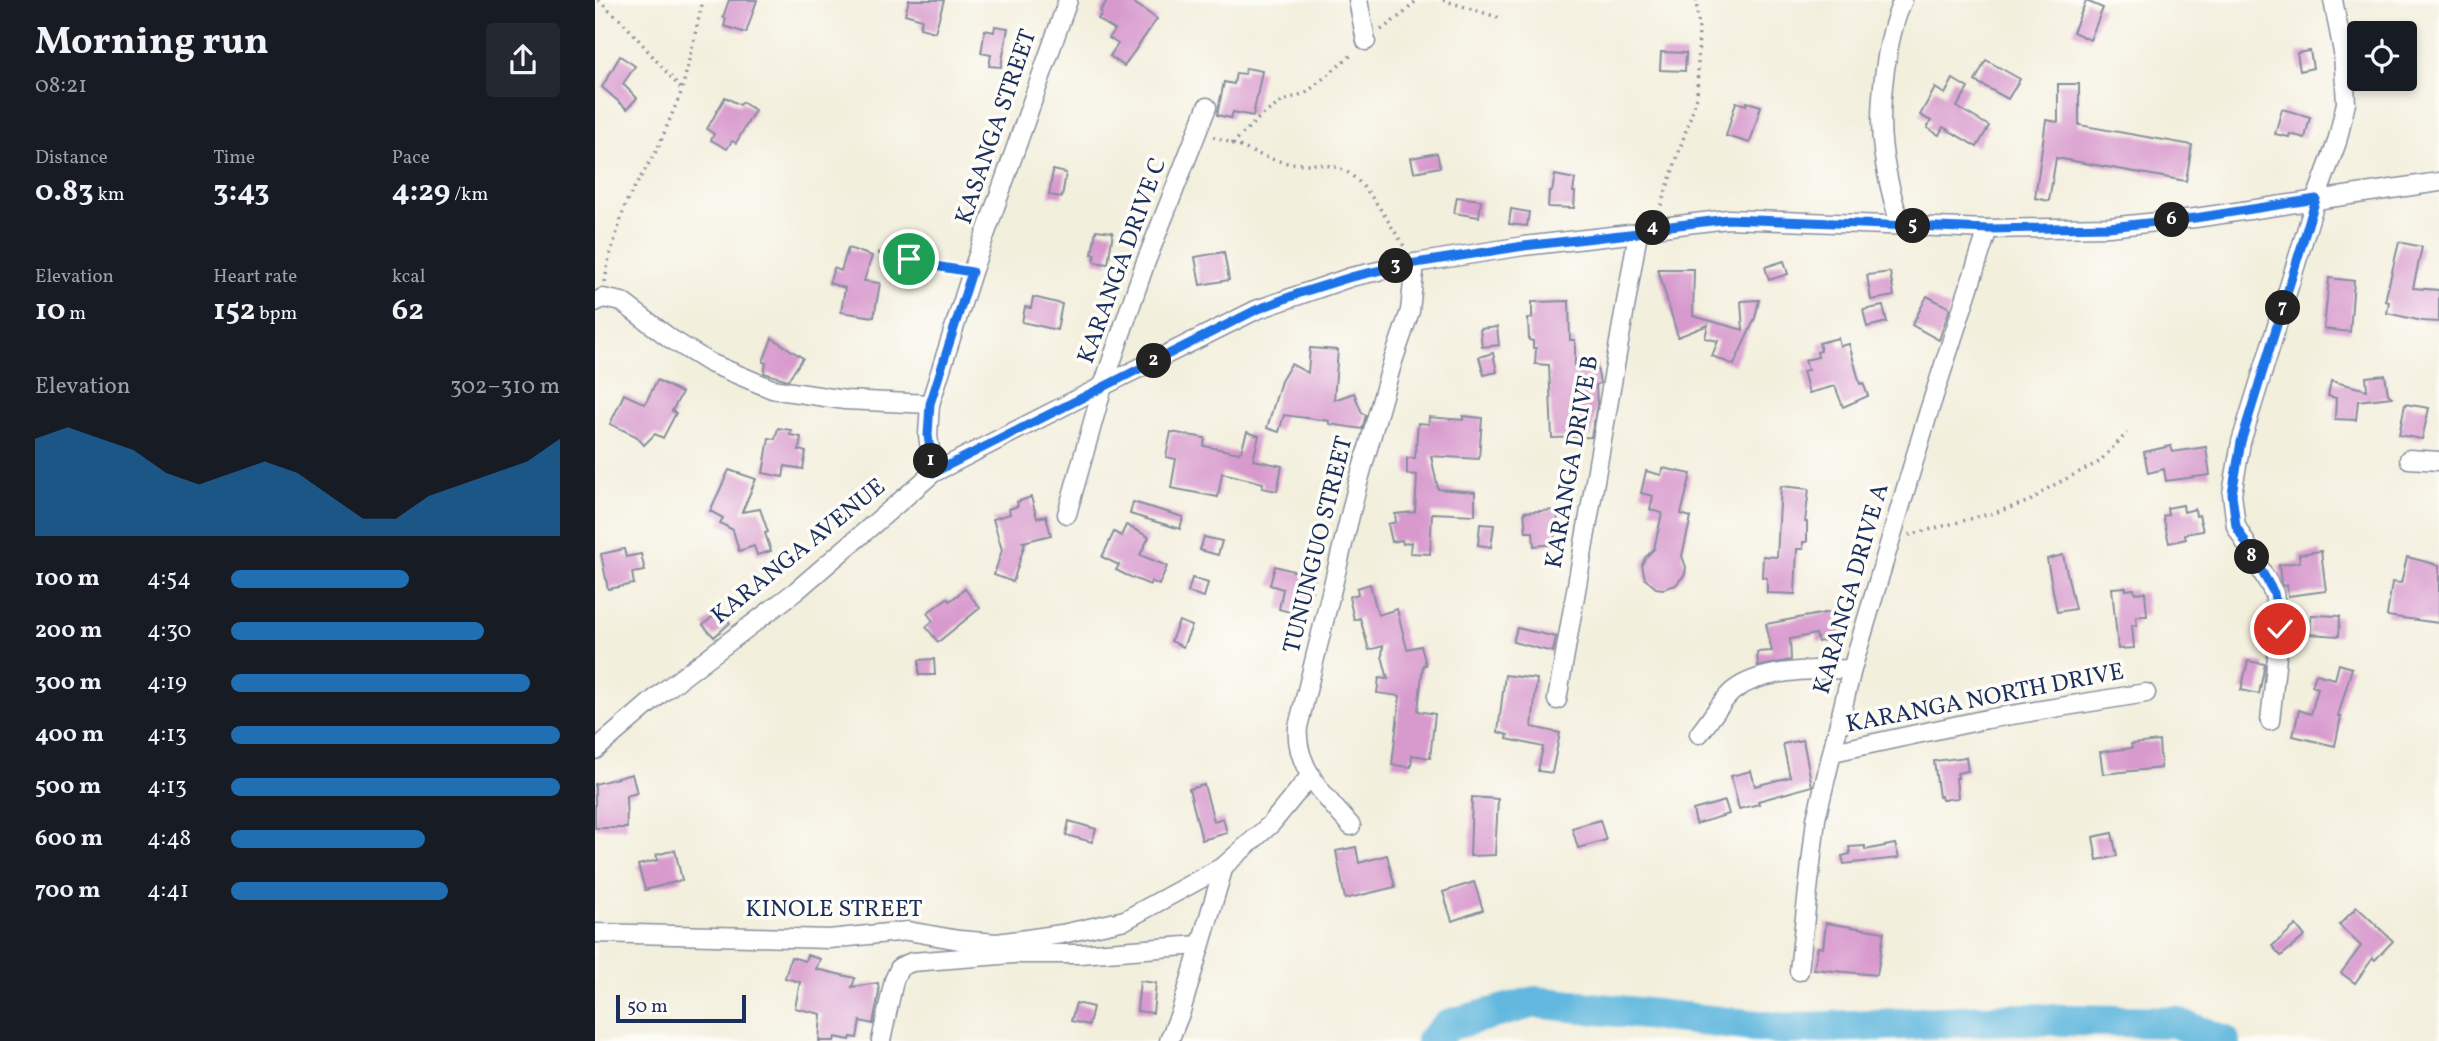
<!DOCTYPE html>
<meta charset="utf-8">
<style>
:root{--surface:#171b24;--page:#242831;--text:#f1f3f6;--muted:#9ea1a6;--accent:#1f6fb2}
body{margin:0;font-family:Vollkorn,serif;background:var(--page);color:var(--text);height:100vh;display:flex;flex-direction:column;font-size:26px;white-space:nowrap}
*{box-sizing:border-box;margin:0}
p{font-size:23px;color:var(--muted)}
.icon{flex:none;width:38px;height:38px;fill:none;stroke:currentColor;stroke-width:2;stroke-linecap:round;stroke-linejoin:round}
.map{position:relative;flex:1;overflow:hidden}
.panel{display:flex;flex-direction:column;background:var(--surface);width:595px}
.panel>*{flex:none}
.tools{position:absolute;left:1752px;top:21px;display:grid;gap:14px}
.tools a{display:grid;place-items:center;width:70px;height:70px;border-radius:7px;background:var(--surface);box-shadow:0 4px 10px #0003;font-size:35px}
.scale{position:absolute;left:21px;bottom:18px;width:130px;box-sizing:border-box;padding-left:7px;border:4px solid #1b2f5e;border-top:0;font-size:19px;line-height:24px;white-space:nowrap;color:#1b2f5e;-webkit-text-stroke:5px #fdfcf7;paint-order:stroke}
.pin{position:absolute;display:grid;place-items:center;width:60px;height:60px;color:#fff;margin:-30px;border:4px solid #fff;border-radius:50%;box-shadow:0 2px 7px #0007}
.km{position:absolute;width:35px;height:35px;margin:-18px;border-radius:50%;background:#222;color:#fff;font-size:19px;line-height:35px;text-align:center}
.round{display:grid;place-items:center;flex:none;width:74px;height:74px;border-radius:7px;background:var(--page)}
.head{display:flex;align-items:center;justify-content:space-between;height:119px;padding:0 35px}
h1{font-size:38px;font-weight:700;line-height:52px}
.figures{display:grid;grid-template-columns:repeat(3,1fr);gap:10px;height:119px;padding:7px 35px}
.figures div{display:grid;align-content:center}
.figures b{font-size:30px;font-weight:700}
.figures small{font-size:19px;font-weight:400}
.figures p{font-size:19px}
.chart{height:196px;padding:14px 35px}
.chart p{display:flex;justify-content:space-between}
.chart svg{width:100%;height:126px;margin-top:7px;fill:var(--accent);opacity:.7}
ul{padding:0 35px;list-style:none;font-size:23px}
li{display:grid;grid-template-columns:112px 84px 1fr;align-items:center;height:52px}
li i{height:18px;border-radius:9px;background:var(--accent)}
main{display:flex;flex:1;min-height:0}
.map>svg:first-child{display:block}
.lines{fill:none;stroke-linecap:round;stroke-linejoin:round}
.river{stroke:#62b8de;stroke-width:32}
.building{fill:#d899cd}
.minor-casing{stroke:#878f9e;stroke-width:21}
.path{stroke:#878f9e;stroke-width:3.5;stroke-dasharray:2 5;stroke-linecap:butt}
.minor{stroke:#fff;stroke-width:18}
.route-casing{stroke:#fff;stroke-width:14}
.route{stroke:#1a73e8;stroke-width:9}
.labels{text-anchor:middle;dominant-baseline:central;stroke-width:7;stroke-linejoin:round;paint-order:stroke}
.street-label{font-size:24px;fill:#1b2f5e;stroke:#fdfcf7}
</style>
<main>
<section class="panel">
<div class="head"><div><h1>Morning run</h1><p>08:21</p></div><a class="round"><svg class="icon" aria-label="share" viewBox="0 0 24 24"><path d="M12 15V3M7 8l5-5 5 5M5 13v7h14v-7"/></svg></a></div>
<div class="figures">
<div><p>Distance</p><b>0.83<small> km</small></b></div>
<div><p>Time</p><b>3:43</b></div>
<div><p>Pace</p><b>4:29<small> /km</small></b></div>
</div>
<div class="figures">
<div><p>Elevation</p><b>10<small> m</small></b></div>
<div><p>Heart rate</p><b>152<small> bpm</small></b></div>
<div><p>kcal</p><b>62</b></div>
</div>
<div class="chart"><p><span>Elevation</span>302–310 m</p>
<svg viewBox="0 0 160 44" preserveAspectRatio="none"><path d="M0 44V10L10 6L20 10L30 14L40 22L50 26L60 22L70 18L80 22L90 30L100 38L110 38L120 30L130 26L140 22L150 18L160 10V44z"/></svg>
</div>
<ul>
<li><b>100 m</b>4:54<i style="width:54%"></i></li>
<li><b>200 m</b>4:30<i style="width:77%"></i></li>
<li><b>300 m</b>4:19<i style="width:91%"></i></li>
<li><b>400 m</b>4:13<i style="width:100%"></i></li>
<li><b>500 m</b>4:13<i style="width:100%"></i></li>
<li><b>600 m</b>4:48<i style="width:59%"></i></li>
<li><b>700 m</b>4:41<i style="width:66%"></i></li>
</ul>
</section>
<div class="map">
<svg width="1844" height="1041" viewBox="0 0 1844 1041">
<rect width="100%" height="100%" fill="#fdfcf7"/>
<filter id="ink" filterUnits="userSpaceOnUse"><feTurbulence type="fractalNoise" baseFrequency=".0143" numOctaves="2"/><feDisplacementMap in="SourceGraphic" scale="14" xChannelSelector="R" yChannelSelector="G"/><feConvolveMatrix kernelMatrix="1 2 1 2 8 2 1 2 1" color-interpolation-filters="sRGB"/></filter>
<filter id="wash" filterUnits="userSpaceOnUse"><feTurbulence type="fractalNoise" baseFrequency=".00686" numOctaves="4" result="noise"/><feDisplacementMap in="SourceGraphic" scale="28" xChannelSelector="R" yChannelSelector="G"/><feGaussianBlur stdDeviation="1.57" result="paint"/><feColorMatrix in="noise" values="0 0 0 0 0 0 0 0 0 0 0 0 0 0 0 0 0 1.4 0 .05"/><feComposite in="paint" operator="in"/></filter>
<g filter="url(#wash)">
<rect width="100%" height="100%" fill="#f3efdd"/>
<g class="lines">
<!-- river -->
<path class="river" d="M 837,1041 L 853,1025 L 940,1002 L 1189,1029 L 1415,1019 L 1579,1022 L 1629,1041"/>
</g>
<g id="blocks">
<!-- building -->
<g class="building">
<path d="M 134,0 L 162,0 L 151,33 L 129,26 L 131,19 L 128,17 Z"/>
<path d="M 314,0 L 349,0 L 340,32 L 325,28 L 327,19 L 310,14 Z"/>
<path d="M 513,0 L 535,0 L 562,19 L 529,66 L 515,56 L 523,44 L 514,38 L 520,30 L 503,19 L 507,13 L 505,11 Z"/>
<path d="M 1491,1 L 1508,8 L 1495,40 L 1478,32 Z"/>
<path d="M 400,26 L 413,28 L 406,67 L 394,66 L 396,55 L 386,53 L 390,30 L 399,32 Z"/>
<path d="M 1715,51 L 1718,68 L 1705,71 L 1702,53 Z"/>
<path d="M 1066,52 L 1091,53 L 1090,71 L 1065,70 Z"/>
<path d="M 25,56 L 40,66 L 28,84 L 42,98 L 32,109 L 7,87 Z"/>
<path d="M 1391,60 L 1425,79 L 1413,99 L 1380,81 Z"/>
<path d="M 651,68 L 667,71 L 658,116 L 638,112 L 636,118 L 622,115 L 629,82 L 639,84 L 641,73 L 650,74 Z"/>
<path d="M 1358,79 L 1373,88 L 1362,107 L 1394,126 L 1382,147 L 1348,127 L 1344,135 L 1332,128 L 1336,121 L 1325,115 L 1340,88 L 1350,94 Z"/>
<path d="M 1463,84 L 1484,84 L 1484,125 L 1597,145 L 1591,181 L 1461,158 L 1454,201 L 1440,198 L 1451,120 L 1463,122 Z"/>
<path d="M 130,97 L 145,105 L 147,102 L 160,110 L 141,143 L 137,141 L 132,149 L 116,140 L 119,134 L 112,129 Z"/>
<path d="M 1141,102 L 1151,105 L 1152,102 L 1166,106 L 1155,143 L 1131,136 Z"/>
<path d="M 1687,109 L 1715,117 L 1710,138 L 1695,134 L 1694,137 L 1680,134 Z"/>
<path d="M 842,153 L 845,167 L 819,172 L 816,158 Z"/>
<path d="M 458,170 L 471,173 L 467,197 L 454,195 Z"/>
<path d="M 960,175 L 980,179 L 978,192 L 980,192 L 979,208 L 953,207 L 954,191 L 957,191 Z"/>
<path d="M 862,197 L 886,200 L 884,217 L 859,213 Z"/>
<path d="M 916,209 L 934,212 L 932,226 L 914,224 Z"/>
<path d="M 501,230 L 518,232 L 513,264 L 499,262 L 500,254 L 497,254 Z"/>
<path d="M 1804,242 L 1827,247 L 1818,288 L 1844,290 L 1844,322 L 1827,321 L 1792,313 L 1794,302 L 1790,301 Z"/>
<path d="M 253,248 L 277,256 L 269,281 L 285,283 L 279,317 L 246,312 L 250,288 L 234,283 L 239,268 L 246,271 Z"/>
<path d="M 629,252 L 634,280 L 605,285 L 600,257 Z"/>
<path d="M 1189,261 L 1193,274 L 1174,280 L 1170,267 Z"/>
<path d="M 1063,269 L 1099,269 L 1098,316 L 1148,330 L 1146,301 L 1164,300 L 1160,318 L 1139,365 L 1117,356 L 1123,341 L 1110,338 L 1113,325 L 1083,337 Z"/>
<path d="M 1295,272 L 1299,296 L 1276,300 L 1272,275 Z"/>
<path d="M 1734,278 L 1759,281 L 1755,332 L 1729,329 Z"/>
<path d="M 1332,296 L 1355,308 L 1344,340 L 1317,325 Z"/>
<path d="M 438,297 L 467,304 L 462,330 L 427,322 L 430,307 L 436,308 Z"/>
<path d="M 974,301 L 975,340 L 980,340 L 980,365 L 1001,361 L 1005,383 L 1001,385 L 1002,405 L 996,437 L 957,438 L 954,365 L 940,364 L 941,348 L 938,348 L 938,341 L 934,340 L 933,319 L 937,318 L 937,302 Z"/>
<path d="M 1288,306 L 1292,322 L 1272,327 L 1268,310 Z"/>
<path d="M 902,327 L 904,345 L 887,347 L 885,329 Z"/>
<path d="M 177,338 L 208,358 L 193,380 L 169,373 L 171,363 L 168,362 Z"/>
<path d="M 1243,338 L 1245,346 L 1254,344 L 1265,384 L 1268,383 L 1273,396 L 1248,407 L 1240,386 L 1214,393 L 1208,371 L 1213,370 L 1210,360 L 1223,357 L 1222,352 L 1226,351 L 1224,343 Z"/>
<path d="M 715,348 L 743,350 L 739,400 L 759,393 L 767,413 L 771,415 L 767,429 L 734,424 L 734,421 L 689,415 L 684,432 L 672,428 L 686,381 L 696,364 L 713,373 Z"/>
<path d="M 898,353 L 902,372 L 889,375 L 884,357 Z"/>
<path d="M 1790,375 L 1793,394 L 1797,397 L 1763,401 L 1761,420 L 1740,419 L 1741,398 L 1733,396 L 1736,381 L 1772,390 L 1771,377 Z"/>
<path d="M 62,380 L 87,393 L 77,411 L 81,413 L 68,438 L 60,434 L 49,445 L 41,436 L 15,424 L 29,394 L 50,404 Z"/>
<path d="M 1810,404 L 1834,408 L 1827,439 L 1804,435 Z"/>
<path d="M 868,416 L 887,418 L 884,459 L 836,456 L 843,489 L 880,492 L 880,515 L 837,513 L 835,554 L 815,553 L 816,542 L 808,544 L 807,540 L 797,542 L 793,524 L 801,522 L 800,514 L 820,512 L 822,475 L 812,474 L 812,458 L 820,458 L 823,423 L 834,424 L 834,417 L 868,420 Z"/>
<path d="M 183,428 L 196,430 L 195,435 L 206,437 L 204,450 L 211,452 L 208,469 L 190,466 L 188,477 L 168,473 L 174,438 L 180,439 Z"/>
<path d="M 576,432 L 610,438 L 609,446 L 644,453 L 646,451 L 652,432 L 664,436 L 658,460 L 687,466 L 682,491 L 667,488 L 668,483 L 627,473 L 623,497 L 576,488 L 581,459 L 571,457 Z"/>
<path d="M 1576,446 L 1578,452 L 1611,447 L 1615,475 L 1571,481 L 1569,469 L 1553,473 L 1549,452 Z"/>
<path d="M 1068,468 L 1096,474 L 1086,514 L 1096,517 L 1087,556 L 1091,567 L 1090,574 L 1081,585 L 1068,589 L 1061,588 L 1050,579 L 1047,565 L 1050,558 L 1059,549 L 1067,513 L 1055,510 L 1058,496 L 1046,493 L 1051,471 L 1066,475 Z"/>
<path d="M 134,470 L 161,479 L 147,512 L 165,509 L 173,532 L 170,533 L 176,551 L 162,555 L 159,546 L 144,551 L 138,530 L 125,523 L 128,518 L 115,511 Z"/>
<path d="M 1186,486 L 1214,489 L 1210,522 L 1212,522 L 1212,542 L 1208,542 L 1208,549 L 1202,549 L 1200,594 L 1172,593 L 1172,578 L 1167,577 L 1168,556 L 1182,557 Z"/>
<path d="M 436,497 L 442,518 L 451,516 L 456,535 L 428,542 L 430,543 L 418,582 L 399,575 L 407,550 L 398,519 L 415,514 L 414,509 L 423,506 L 422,502 Z"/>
<path d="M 538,502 L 588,517 L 585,529 L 535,514 Z"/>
<path d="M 1588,505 L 1589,512 L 1600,509 L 1601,516 L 1604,515 L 1608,531 L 1589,534 L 1591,539 L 1574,543 L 1568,516 L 1573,515 L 1572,508 Z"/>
<path d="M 962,510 L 963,527 L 959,527 L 960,544 L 939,546 L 938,532 L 931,532 L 929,512 Z"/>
<path d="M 885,524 L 899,525 L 896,547 L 883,545 Z"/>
<path d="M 531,525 L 554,537 L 545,555 L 572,566 L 564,585 L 556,581 L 555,585 L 531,575 L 521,570 L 524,565 L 507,557 L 519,532 L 526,536 Z"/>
<path d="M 609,537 L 627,541 L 623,555 L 605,550 Z"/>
<path d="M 29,549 L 31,557 L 46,554 L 50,571 L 37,573 L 39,584 L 13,589 L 6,554 Z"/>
<path d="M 1726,551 L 1731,591 L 1693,596 L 1692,585 L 1688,586 L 1686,583 L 1684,565 L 1705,562 L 1704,554 Z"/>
<path d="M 1468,555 L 1480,609 L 1462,612 L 1452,559 Z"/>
<path d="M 1812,557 L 1844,565 L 1844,623 L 1792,616 L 1797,582 L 1806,583 Z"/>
<path d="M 680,566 L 720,577 L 710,616 L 684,609 L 688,589 L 675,585 Z"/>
<path d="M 597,578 L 613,583 L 609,597 L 593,592 Z"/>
<path d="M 775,584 L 783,615 L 802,609 L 812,649 L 826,646 L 831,665 L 828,665 L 823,711 L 840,714 L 835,758 L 817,755 L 816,767 L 797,765 L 805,696 L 782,693 L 784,678 L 793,679 L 787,656 L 788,646 L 774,650 L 765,618 L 759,620 L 754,597 L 763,594 L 762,588 Z"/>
<path d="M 1531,587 L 1531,590 L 1539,589 L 1540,593 L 1550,592 L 1552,616 L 1541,616 L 1542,625 L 1537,625 L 1539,648 L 1523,649 L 1517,588 Z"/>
<path d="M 370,589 L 385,608 L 343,642 L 331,627 L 338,621 L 332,613 L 352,598 L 355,601 Z"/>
<path d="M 124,611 L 135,623 L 119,637 L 108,625 Z"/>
<path d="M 1241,611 L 1247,636 L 1223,642 L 1221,634 L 1195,639 L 1196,660 L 1163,667 L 1162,652 L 1177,651 L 1171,624 Z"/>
<path d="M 1716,615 L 1745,616 L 1744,636 L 1715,634 Z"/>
<path d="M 584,621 L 597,626 L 588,647 L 576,641 Z"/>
<path d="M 922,628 L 961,637 L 958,652 L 918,642 Z"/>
<path d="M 339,659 L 340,675 L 324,675 L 324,660 Z"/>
<path d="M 1653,661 L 1670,664 L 1664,694 L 1646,690 Z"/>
<path d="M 1744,664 L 1757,668 L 1743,716 L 1746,717 L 1740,746 L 1698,736 L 1704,710 L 1716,714 L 1723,688 L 1717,686 L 1721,674 L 1740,679 Z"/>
<path d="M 910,675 L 942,679 L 937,727 L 965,733 L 957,773 L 943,771 L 948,747 L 912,739 L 913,735 L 903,732 Z"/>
<path d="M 1208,740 L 1217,786 L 1163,801 L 1164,804 L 1144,809 L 1136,776 L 1156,771 L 1160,786 L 1195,777 L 1188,744 Z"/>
<path d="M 1564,741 L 1566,768 L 1508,774 L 1505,752 L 1537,748 L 1536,744 Z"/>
<path d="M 1371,757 L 1373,771 L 1362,773 L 1363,778 L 1361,778 L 1363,798 L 1347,800 L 1346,796 L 1344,797 L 1339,761 Z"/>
<path d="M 37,774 L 42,793 L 31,796 L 32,828 L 0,828 L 0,784 Z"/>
<path d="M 609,785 L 619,821 L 628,818 L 632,833 L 607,840 L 594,789 Z"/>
<path d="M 877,797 L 903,799 L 900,855 L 875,856 Z"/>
<path d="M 1130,801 L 1134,814 L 1101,824 L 1098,810 Z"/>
<path d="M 1005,820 L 1011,840 L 983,848 L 977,828 Z"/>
<path d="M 474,821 L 501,829 L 497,842 L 471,835 Z"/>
<path d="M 1517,833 L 1522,856 L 1502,860 L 1498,837 Z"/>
<path d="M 1300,844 L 1304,858 L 1249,864 L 1247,856 L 1255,854 L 1254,847 L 1270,846 L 1270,850 Z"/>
<path d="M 761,847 L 764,863 L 792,855 L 800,887 L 750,899 L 741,851 Z"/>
<path d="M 80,850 L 87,880 L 50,890 L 43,865 L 63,860 L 61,855 Z"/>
<path d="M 879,882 L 888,910 L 857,921 L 848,892 Z"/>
<path d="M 1762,907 L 1798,941 L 1780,960 L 1778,958 L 1760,983 L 1746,973 L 1766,946 L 1744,925 Z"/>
<path d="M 1231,923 L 1289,932 L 1282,975 L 1219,969 L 1223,947 L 1228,948 Z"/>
<path d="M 1701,925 L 1710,936 L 1686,956 L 1677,946 Z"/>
<path d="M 212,955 L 225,959 L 221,969 L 260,978 L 257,987 L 283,983 L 284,992 L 278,1024 L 265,1021 L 262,1038 L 256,1037 L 255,1040 L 240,1037 L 239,1041 L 224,1041 L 226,1014 L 200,1008 L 205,982 L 190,978 L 196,957 L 210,961 Z"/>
<path d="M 545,981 L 561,983 L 558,1013 L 542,1011 Z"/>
<path d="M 481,1003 L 498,1007 L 494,1025 L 476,1021 Z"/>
</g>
</g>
</g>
<g filter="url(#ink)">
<use href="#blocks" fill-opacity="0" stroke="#878f9e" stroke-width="2"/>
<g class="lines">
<defs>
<g id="minor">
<path d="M 763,0 L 771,41"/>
<path d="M 1305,225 C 1298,200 1291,176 1288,150 C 1282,109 1291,38 1308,0"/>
<path d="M 0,302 L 8,298 L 27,302 L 76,339 L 115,363 L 177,389 L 250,400 L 335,404"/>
<path d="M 1814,459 L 1844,461"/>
<path d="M 338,473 L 333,435 L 335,404 L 377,272 L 473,0"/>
<path d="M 472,514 L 508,386 L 550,264 L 612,107"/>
<path d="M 962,700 L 1043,233"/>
<path d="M 1675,721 L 1685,629 L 1679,593 L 1641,526 L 1637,494 L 1646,442 L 1721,199 L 1742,142 L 1751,103 L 1748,52 L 1738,0"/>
<path d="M 1104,734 C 1114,722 1127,700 1138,691 C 1167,668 1222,670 1257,669"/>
<path d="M 0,750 L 69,691 L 201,591 L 338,473 L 508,386 L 661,310 L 756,277 L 820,263 L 929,246 L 1043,233 L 1059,228 L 1133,219 L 1393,229 L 1514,227 L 1600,218 L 1844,182"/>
<path d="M 1238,752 L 1392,719 L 1551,693"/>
<path d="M 756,826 C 732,799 699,766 703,727 L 763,483 L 797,364 L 815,311 L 820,263"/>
<path d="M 0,933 L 234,939 L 313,931 L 364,940 L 402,943 L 467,934 L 530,920 L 629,866 L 676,824 L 716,775"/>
<path d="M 1204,971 L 1221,819 L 1257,669 L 1333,414 L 1393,229"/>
<path d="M 286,1041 L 299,980 L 305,967 L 317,962 L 418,954 L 485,954 L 604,945"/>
<path d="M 574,1041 L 586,1011 L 629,866"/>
</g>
</defs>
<!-- minor casing -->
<use href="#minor" class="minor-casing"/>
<!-- path -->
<g class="path">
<path d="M 3,0 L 28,22 L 87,90"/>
<path d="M 848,0 L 905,18"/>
<path d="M 786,30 L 809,13 L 822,0"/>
<path d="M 618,137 C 644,144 667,159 694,163 C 713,165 736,162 752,172 C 775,187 796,227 811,249"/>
<path d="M 637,144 L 667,115 L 688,101 L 712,92 L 759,53"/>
<path d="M 1064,212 L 1102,97 L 1104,29 L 1101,0"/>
<path d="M 283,253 L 361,269"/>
<path d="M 10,282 L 13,262 L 31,202 L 63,148 L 87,90 L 108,0"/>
<path d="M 1314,535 L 1402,512 L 1435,501 L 1455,487 L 1504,462 L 1532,433"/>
</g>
<!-- minor -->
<use href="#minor" class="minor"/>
</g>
</g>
<g class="lines" filter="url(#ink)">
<defs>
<path id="route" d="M 314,259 L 333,265 L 377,272 L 335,404 L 333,435 L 338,473 L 661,310 L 705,293 L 756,277 L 808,265 L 929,246 L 1043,233 L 1059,228 L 1133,219 L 1394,229 L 1514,227 L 1600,218 L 1721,199 L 1646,442 L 1637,494 L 1641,526 L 1679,593 L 1685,629"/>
</defs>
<!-- route casing -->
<use href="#route" class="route-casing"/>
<!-- route -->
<use href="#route" class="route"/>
</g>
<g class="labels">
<!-- street labels -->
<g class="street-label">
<text transform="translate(402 127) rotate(-71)">KASANGA STREET</text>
<text transform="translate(528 261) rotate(-70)">KARANGA DRIVE C</text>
<text transform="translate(978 462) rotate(-80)">KARANGA DRIVE B</text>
<text transform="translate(724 545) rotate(-76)">TUNUNGUO STREET</text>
<text transform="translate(204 552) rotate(-39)">KARANGA AVENUE</text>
<text transform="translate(1257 589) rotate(-74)">KARANGA DRIVE A</text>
<text transform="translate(1390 699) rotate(-11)">KARANGA NORTH DRIVE</text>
<text x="239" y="910">KINOLE STREET</text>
</g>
</g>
</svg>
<div class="tools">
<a><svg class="icon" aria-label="locate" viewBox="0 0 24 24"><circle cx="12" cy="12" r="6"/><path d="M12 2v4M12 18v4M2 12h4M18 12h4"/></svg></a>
</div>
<div class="scale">50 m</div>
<div class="pin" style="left:314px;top:259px;background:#1e9e55"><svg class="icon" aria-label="arrive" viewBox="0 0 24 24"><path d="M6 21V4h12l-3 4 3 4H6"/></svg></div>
<div class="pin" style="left:1685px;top:629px;background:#d93025"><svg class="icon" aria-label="check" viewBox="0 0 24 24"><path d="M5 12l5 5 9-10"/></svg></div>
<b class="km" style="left:336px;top:461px">1</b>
<b class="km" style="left:559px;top:361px">2</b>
<b class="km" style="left:801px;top:266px">3</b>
<b class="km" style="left:1058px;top:228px">4</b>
<b class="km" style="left:1318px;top:226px">5</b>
<b class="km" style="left:1577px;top:220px">6</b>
<b class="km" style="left:1688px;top:308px">7</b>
<b class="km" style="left:1657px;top:557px">8</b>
</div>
</main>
